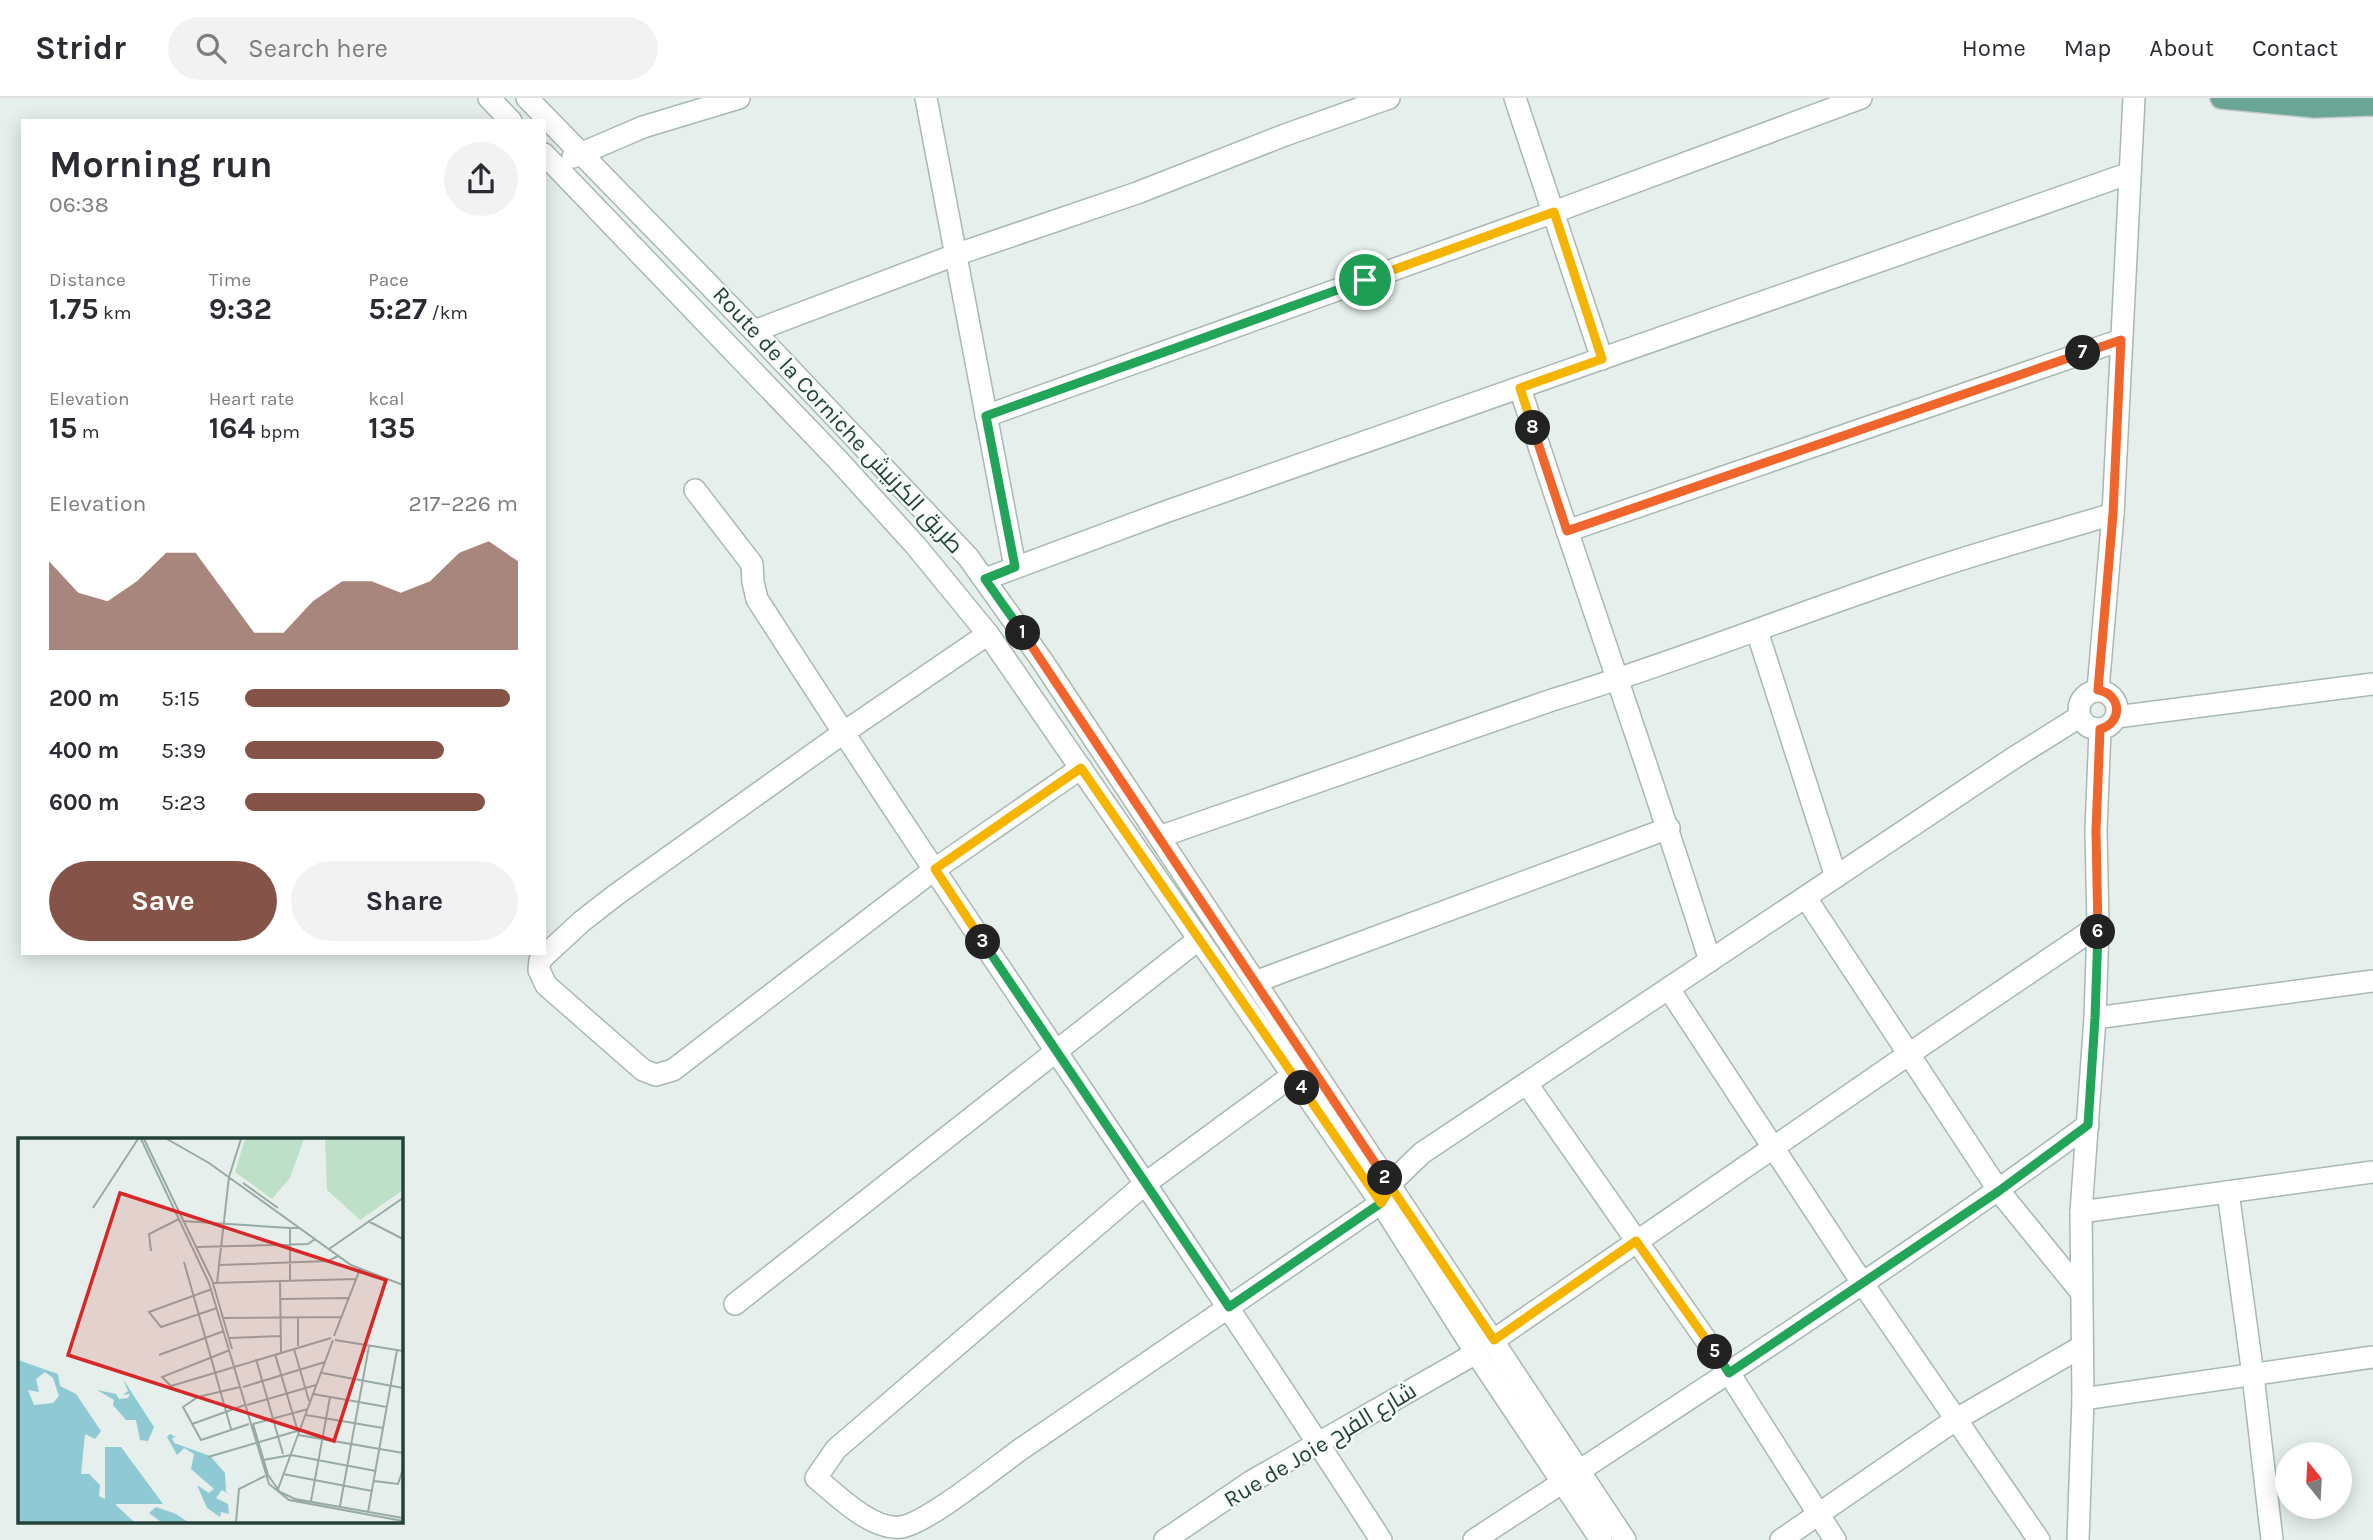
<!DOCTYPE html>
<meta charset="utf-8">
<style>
:root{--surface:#fff;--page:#f2f2f3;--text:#2b2b33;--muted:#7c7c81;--line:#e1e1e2;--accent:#855347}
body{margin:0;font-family:Karla,Cairo,sans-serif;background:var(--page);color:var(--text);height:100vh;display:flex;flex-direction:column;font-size:26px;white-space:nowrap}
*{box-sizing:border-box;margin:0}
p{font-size:23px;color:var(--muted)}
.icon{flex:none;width:38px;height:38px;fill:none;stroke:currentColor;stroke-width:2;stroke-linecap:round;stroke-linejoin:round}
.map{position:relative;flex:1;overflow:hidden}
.details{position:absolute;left:21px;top:21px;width:525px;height:836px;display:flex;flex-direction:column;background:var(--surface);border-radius:0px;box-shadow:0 4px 18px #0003}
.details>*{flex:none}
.needle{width:46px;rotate:342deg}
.buttons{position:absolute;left:2275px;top:1344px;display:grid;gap:14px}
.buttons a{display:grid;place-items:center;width:77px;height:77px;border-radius:50%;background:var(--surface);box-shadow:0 4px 18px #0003;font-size:35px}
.pin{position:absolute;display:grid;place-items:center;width:60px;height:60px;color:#fff;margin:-30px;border:4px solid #fff;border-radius:50%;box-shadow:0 2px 7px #0007}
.km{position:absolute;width:35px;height:35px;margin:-18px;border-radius:50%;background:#222;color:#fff;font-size:19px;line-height:35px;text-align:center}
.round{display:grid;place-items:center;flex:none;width:74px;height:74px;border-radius:37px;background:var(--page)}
.head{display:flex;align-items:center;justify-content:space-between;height:119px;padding:0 28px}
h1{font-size:38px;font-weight:700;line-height:52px}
.figures{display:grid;grid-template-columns:repeat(3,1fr);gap:10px;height:119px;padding:7px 28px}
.figures div{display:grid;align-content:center}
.figures b{font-size:30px;font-weight:700}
.figures small{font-size:19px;font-weight:400}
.figures p{font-size:19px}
.chart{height:196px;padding:14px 28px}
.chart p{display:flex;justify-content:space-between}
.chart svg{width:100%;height:126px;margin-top:7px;fill:var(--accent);opacity:.7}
.cta{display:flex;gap:14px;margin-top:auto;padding:14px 28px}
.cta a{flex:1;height:80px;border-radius:42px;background:var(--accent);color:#fff;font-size:28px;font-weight:700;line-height:80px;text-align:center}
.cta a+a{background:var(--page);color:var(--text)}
ul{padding:0 28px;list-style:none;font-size:23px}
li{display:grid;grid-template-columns:112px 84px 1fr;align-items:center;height:52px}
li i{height:18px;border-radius:9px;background:var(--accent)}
header{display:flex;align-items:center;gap:42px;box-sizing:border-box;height:98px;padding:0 35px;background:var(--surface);border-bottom:2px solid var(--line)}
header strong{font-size:33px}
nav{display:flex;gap:38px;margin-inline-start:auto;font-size:24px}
.search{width:490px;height:63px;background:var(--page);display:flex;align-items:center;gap:18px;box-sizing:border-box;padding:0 24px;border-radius:38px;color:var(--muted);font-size:26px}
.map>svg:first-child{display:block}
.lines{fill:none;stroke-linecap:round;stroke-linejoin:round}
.minor-casing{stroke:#a8b8b2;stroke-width:24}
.major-casing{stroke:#c2cac8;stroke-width:24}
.minor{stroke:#fff;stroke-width:21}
.major{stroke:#6aa596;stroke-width:21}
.split-1-casing{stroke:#fff;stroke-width:14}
.split-2-casing{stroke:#fff;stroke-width:14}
.split-3-casing{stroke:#fff;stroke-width:14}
.split-4-casing{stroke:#fff;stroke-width:14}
.split-5-casing{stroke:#fff;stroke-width:14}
.split-6-casing{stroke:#fff;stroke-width:14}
.split-7-casing{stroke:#fff;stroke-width:14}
.split-8-casing{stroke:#fff;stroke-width:14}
.split-9-casing{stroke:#fff;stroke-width:14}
.split-1{stroke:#22a559;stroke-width:9}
.split-2{stroke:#f0652b;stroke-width:9}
.split-3{stroke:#22a559;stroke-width:9}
.split-4{stroke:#f5b400;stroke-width:9}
.split-5{stroke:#f5b400;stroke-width:9}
.split-6{stroke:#22a559;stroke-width:9}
.split-7{stroke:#f0652b;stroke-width:9}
.split-8{stroke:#f0652b;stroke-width:9}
.split-9{stroke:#f5b400;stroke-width:9}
.labels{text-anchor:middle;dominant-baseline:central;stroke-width:5;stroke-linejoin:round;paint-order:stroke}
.street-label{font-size:23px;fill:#24423a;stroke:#f7fbf9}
.inset-road{fill:none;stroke:#98aaa4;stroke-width:2}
.view{fill:#d62828;fill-opacity:0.15;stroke:#d62828;stroke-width:3.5}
.inset-edge{fill:none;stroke:#24423a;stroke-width:3.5}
</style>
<header>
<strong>Stridr</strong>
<div class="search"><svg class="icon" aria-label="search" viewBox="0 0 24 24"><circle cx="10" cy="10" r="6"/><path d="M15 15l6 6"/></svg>Search here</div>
<nav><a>Home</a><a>Map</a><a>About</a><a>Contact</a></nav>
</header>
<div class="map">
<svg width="2373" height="1442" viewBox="0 0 2373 1442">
<rect width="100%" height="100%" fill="#e6efeb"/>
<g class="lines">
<defs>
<g id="minor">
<path d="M 489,0 L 511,23"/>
<path d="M 527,0 L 754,233 L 968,459 L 1041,561 L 1625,1442"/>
<path d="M 926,0 L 1015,469"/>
<path d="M 1515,0 L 1602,261"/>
<path d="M 544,56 L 838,362 L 916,448 L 988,536 L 1381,1105 L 1476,1255 L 1601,1442"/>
<path d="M 573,59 L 643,29 L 739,0"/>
<path d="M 754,233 L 955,157 L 1137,95 L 1285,37 L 1389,0"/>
<path d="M 1520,290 C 1582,482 1650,671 1710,863"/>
<path d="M 986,318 L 1554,114 L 1861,0"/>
<path d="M 695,392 L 752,466 L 753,484 L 757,501 C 960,818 1177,1126 1381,1442"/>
<path d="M 1567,433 L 2121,242"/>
<path d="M 985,481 L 1168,413 L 2130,75"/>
<path d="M 1757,533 L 1836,779"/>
<path d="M 988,536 L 843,635 L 617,796 L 581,824 L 540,862 L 539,872 L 546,887 L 643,972 L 656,977 L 673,972 L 935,771 L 1081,670"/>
<path d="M 2098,592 L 2113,416 L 2134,0"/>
<circle cx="2098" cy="612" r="19"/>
<path d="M 2116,619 L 2373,586"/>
<path d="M 1159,739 L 1552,602 C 1671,566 1787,519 1904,480 C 1973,456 2043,437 2113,416"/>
<path d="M 1806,800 L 1999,1093 L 2081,1194"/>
<path d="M 1255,884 L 1669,730"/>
<path d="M 1669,891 L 1863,1186 L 2039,1442"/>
<path d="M 2095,920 L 2373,883"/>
<path d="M 1293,977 L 1146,1085 L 836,1351 L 816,1380 C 837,1397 872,1433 901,1429 C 926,1426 996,1369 1021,1351 C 1140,1269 1261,1188 1381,1105 L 1396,1080 L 1422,1055 L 2012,661 L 2079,619"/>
<path d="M 1527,986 L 1729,1275 L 1835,1442"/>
<path d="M 2228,1094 L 2253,1277 L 2272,1442"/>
<path d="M 2081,1114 L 2373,1074"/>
<path d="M 735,1206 L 1199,841"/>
<path d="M 1494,1242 L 1909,956 L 2098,828"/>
<path d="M 2083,1301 L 2373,1259"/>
<path d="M 1579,1373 C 1751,1260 1923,1148 2088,1027"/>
<path d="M 1165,1442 L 1252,1383 L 1476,1255"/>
<path d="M 1474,1442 L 1563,1384"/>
<path d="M 1781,1442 L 1955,1322 L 2081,1249"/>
<path d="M 2078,1442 L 2083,1301 L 2081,1114 L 2095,920 L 2098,828 L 2096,733 L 2100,631"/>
</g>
<path id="major" d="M 2221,0 L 2314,9 L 2373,7"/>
</defs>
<!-- minor casing -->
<use href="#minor" class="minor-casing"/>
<!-- major casing -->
<use href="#major" class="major-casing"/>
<!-- minor -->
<use href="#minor" class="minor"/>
<!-- major -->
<use href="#major" class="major"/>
</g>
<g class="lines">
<defs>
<path id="split-1" d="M 1023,535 L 985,481 L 1015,469 L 986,318 L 1365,182"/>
<path id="split-2" d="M 1023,535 L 1385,1080"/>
<path id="split-3" d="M 983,844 L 1229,1209 L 1381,1105 L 1391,1089 L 1385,1080"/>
<path id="split-4" d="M 983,844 L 935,771 L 1081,670 L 1302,990"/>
<path id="split-5" d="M 1302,990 L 1381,1105 L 1391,1089 L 1494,1242 L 1636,1143 L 1715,1254"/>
<path id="split-6" d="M 1715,1254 L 1729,1275 L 1999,1093 L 2088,1027 L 2095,920 L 2098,834"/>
<path id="split-7" d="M 2083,255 L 2121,242 L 2113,416 L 2098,592 C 2122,596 2123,625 2100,631 L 2096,733 L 2098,834"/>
<path id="split-8" d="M 1533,330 L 1567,433 L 2083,255"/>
<path id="split-9" d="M 1365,182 L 1554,114 L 1602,261 L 1520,290 L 1533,330"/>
</defs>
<!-- split-1 casing -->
<use href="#split-1" class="split-1-casing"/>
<!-- split-2 casing -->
<use href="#split-2" class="split-2-casing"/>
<!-- split-3 casing -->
<use href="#split-3" class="split-3-casing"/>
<!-- split-4 casing -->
<use href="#split-4" class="split-4-casing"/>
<!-- split-5 casing -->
<use href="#split-5" class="split-5-casing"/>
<!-- split-6 casing -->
<use href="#split-6" class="split-6-casing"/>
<!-- split-7 casing -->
<use href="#split-7" class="split-7-casing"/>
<!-- split-8 casing -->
<use href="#split-8" class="split-8-casing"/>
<!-- split-9 casing -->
<use href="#split-9" class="split-9-casing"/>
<!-- split-1 -->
<use href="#split-1" class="split-1"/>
<!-- split-2 -->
<use href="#split-2" class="split-2"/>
<!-- split-3 -->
<use href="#split-3" class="split-3"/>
<!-- split-4 -->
<use href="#split-4" class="split-4"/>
<!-- split-5 -->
<use href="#split-5" class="split-5"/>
<!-- split-6 -->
<use href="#split-6" class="split-6"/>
<!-- split-7 -->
<use href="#split-7" class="split-7"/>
<!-- split-8 -->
<use href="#split-8" class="split-8"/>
<!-- split-9 -->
<use href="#split-9" class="split-9"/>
</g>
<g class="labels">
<!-- street labels -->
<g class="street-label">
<text transform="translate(838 322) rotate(47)">Route de la Corniche طريق الكرنيش</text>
<text transform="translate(1320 1347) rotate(-31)">Rue de Joie شارع الفرح</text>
</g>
</g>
<!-- overview -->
<g transform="translate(18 1040)">
<rect width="385" height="385" fill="#e6efeb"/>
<path d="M 227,1 L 286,1 L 272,40 L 254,61 L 217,34 ZM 307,1 L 385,1 L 385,52 L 342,82 L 309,52 Z" fill="#bfe0c8"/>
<path d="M 0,222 L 40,236 L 42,248 L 58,256 L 83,293 L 77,301 L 67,296 L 63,336 L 71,336 L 82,347 L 81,358 L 87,361 L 87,309 L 103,309 L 145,366 L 97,366 L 116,384 L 0,384 ZM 27,234 L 35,240 L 41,258 L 35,265 L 16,267 L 10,252 L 21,254 L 18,241 ZM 105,241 L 136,289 L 130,303 L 122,302 L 118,282 L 108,282 L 95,267 L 96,262 L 79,252 L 98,256 L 101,261 L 110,260 L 112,256 L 105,257 L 110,253 ZM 152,296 L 158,299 L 154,300 L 156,305 L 192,318 L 207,335 L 208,354 L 215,359 L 204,352 L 198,360 L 210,366 L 211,376 L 203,374 L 202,379 L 189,370 L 179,347 L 191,355 L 196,351 L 173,331 L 176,316 L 166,310 L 159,317 L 149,299 ZM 138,369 L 158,376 L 170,384 L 143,384 L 131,375 Z" fill="#8ec9d4" fill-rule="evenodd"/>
<path class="inset-road" d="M 123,1 L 191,145 L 251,346 L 271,362 L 385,383M 126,1 L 194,142 L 214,211M 149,1 L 191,25 L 333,127 L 385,147M 211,39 L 223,1M 225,45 L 260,70M 75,70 L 120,1M 164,83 L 272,90M 350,83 L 385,101M 178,109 L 290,106 L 297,101M 311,111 L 385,60M 133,113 L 131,96 L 161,81M 166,124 L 213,291M 201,127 L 310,123 L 320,118M 262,143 L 263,214M 272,143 L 272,90 L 280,90M 195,145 L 338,141M 199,145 L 211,39M 194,151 L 131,174 L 143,189 L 199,170M 262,161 L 330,160M 205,180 L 324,179M 316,198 L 342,131M 211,200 L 263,198M 317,202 L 385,213M 280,208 L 280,179M 276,211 L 291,263M 212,212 L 144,239 L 153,248 L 313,200M 257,216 L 281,297 L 385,315M 141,217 L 206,193M 238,221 L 265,316M 304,235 L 385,250M 222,249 L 180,259 L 165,269 L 183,302 L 231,286M 225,249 L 307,224M 295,256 L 369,269M 229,267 L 298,247M 288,277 L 365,290M 174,286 L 227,267M 235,286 L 250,337 L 262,354 L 277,361 L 385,380M 235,286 L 290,271M 190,319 L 279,293M 245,322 L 273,317 L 358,333M 265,336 L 354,353M 356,343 L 380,346 L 385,331M 260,351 L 315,202M 293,363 L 312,259M 322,368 L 351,208M 350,374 L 379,212M 218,384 L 221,351 L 247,338"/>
<path class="view" d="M 102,55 L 368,142 L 316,303 L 50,217 Z"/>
<rect width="385" height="385" class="inset-edge"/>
</g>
</svg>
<div class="buttons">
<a><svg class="needle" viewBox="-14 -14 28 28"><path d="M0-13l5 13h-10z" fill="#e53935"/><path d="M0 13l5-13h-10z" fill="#7c7c81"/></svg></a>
</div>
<div class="pin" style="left:1365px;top:182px;background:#1e9e55"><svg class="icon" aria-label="arrive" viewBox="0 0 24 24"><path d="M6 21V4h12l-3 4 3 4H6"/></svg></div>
<b class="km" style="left:1023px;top:535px">1</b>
<b class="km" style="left:1385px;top:1080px">2</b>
<b class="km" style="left:983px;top:844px">3</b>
<b class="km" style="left:1302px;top:990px">4</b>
<b class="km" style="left:1715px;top:1254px">5</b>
<b class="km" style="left:2098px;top:834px">6</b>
<b class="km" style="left:2083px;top:255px">7</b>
<b class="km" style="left:1533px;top:330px">8</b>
<section class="details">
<div class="head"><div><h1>Morning run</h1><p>06:38</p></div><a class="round"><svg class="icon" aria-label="share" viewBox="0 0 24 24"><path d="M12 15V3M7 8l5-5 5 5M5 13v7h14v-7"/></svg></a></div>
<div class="figures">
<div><p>Distance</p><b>1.75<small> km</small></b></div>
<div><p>Time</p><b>9:32</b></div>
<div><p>Pace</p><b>5:27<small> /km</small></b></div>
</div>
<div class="figures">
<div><p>Elevation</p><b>15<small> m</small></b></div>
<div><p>Heart rate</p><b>164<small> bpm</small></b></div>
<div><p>kcal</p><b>135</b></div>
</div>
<div class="chart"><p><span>Elevation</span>217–226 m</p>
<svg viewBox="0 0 160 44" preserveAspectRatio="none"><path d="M0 44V13L10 24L20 27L30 20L40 10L50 10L60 24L70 38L80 38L90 27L100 20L110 20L120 24L130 20L140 10L150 6L160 13V44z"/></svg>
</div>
<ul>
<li><b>200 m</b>5:15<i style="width:97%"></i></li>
<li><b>400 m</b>5:39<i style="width:73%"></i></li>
<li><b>600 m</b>5:23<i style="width:88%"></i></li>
</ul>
<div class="cta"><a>Save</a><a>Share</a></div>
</section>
</div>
